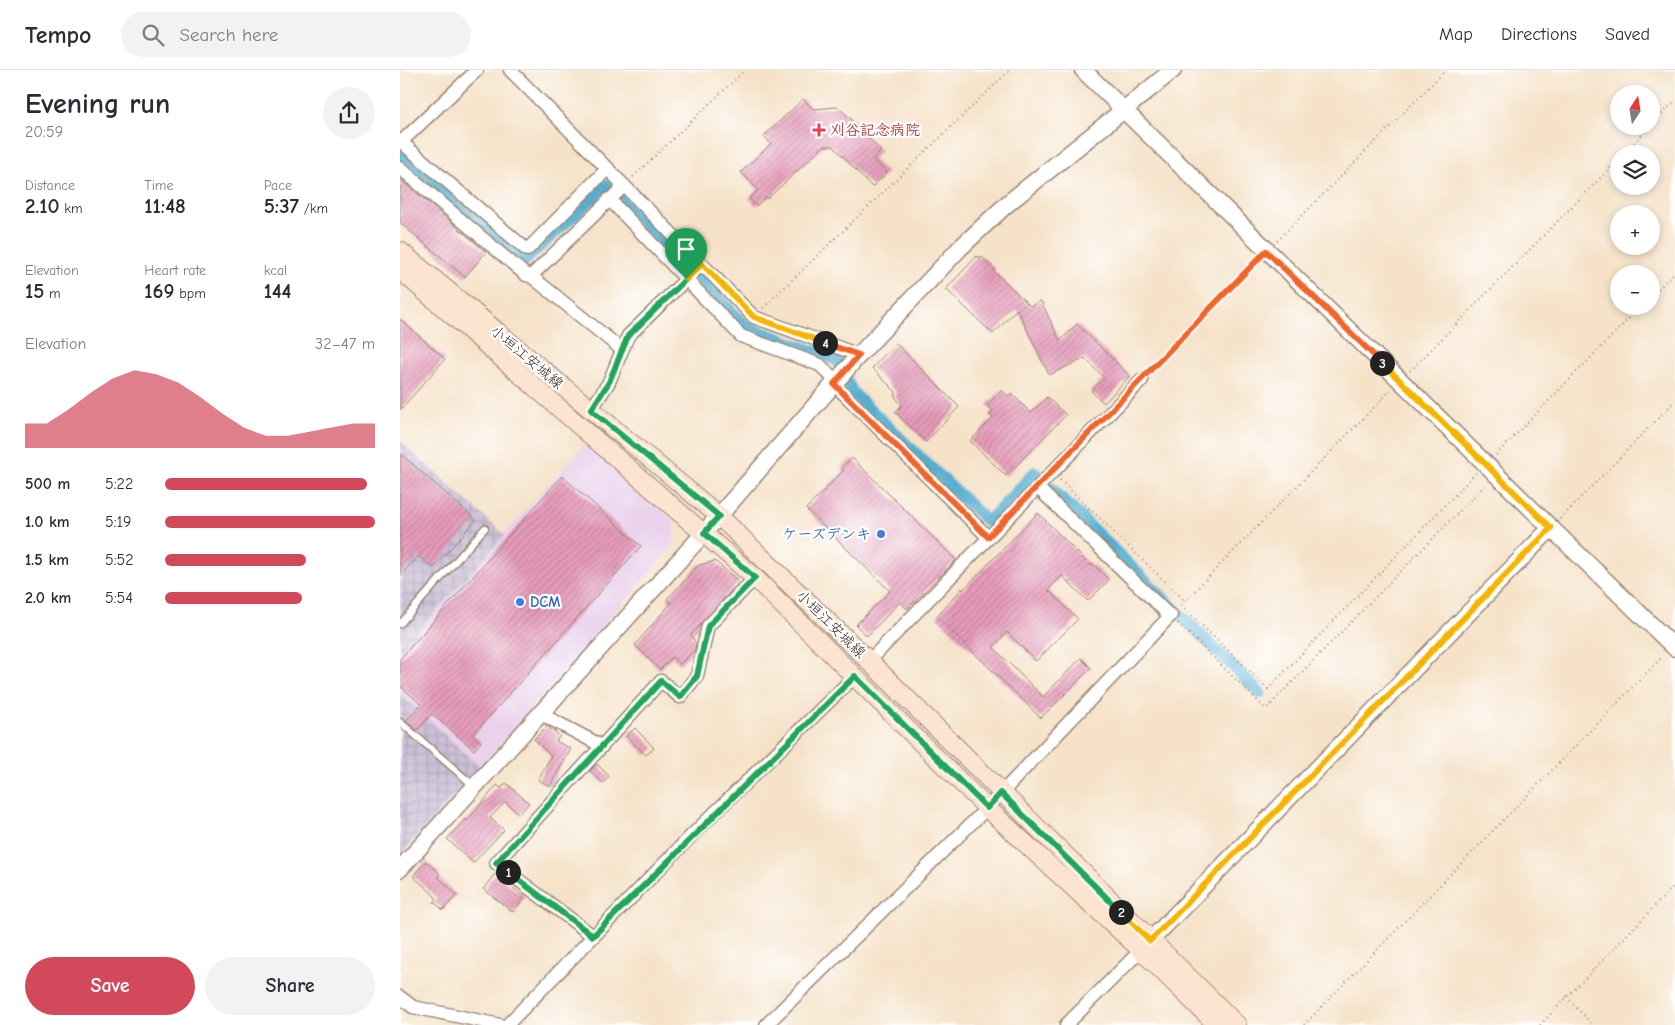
<!DOCTYPE html>
<meta charset="utf-8">
<style>
:root{--surface:#fff;--page:#f2f2f3;--text:#2b2b33;--muted:#7c7c81;--line:#e1e1e2;--accent:#d1495b}
body{margin:0;font-family:"Comic Neue","Klee One",sans-serif;background:var(--page);color:var(--text);height:100vh;display:flex;flex-direction:column;font-size:19px;white-space:nowrap}
*{box-sizing:border-box;margin:0}
p{font-size:16px;color:var(--muted)}
.icon{flex:none;width:28px;height:28px;fill:none;stroke:currentColor;stroke-width:2;stroke-linecap:round;stroke-linejoin:round}
.map{position:relative;flex:1;overflow:hidden}
.side{display:flex;flex-direction:column;background:var(--surface);width:400px}
.side>*{flex:none}
.needle{width:32px;rotate:12deg}
.controls{position:absolute;left:1210px;top:15px;display:grid;gap:10px}
.controls a{display:grid;place-items:center;width:50px;height:50px;border-radius:50%;background:var(--surface);box-shadow:0 2px 8px #0003;font-size:25px}
.pin{position:absolute;display:grid;place-items:center;width:42px;height:42px;color:#fff;margin:-51px -21px;border-radius:50% 50% 50% 0;rotate:-45deg;box-shadow:0 0 5px #0007}
.pin .icon{rotate:45deg}
.km{position:absolute;width:25px;height:25px;margin:-12px;border-radius:50%;background:#222;color:#fff;font-size:14px;line-height:25px;text-align:center}
.round{display:grid;place-items:center;flex:none;width:52px;height:52px;border-radius:26px;background:var(--page)}
.headline{display:flex;align-items:center;justify-content:space-between;height:85px;padding:0 25px}
h1{font-size:28px;font-weight:700;line-height:38px}
.metrics{display:grid;grid-template-columns:repeat(3,1fr);gap:8px;height:85px;padding:5px 25px}
.metrics div{display:grid;align-content:center}
.metrics b{font-size:21px;font-weight:700}
.metrics small{font-size:14px;font-weight:400}
.metrics p{font-size:14px}
.chart{height:140px;padding:10px 25px}
.chart p{display:flex;justify-content:space-between}
.chart svg{width:100%;height:90px;margin-top:5px;fill:var(--accent);opacity:.7}
.primary-button{display:flex;gap:10px;margin-top:auto;padding:10px 25px}
.primary-button a{flex:1;height:58px;border-radius:30px;background:var(--accent);color:#fff;font-size:20px;font-weight:700;line-height:58px;text-align:center}
.primary-button a+a{background:var(--page);color:var(--text)}
ul{padding:0 25px;list-style:none;font-size:16px}
li{display:grid;grid-template-columns:80px 60px 1fr;align-items:center;height:38px}
li i{height:12px;border-radius:6px;background:var(--accent)}
header{display:flex;align-items:center;gap:30px;box-sizing:border-box;height:70px;padding:0 25px;background:var(--surface);border-bottom:1px solid var(--line)}
header strong{font-size:24px}
nav{display:flex;gap:28px;margin-inline-start:auto;font-size:18px}
.search{width:350px;height:45px;background:var(--page);display:flex;align-items:center;gap:12px;box-sizing:border-box;padding:0 18px;border-radius:28px;color:var(--muted);font-size:19px}
main{display:flex;flex:1;min-height:0}
.map>svg:first-child{display:block}
.built{fill:#ead1ec}
.industrial{fill:url(#industrial-grid)}
.lines{fill:none;stroke-linecap:round;stroke-linejoin:round}
.canal{stroke:#54aed2;stroke-width:12}
.building{fill:url(#building-hatch)}
.service-casing{stroke:#988673;stroke-width:9}
.minor-casing{stroke:#988673;stroke-width:15}
.tertiary-casing{stroke:#988673;stroke-width:19}
.secondary-casing{stroke:#988673;stroke-width:20}
.path{stroke:#988673;stroke-width:2;stroke-dasharray:1 4;stroke-linecap:butt}
.service{stroke:#fff;stroke-width:6}
.minor{stroke:#fff;stroke-width:12}
.tertiary{stroke:#fff;stroke-width:16}
.secondary{stroke:#fde4d0;stroke-width:18}
.split-1-casing{stroke:#fff;stroke-width:10}
.split-2-casing{stroke:#fff;stroke-width:10}
.split-3-casing{stroke:#fff;stroke-width:10}
.split-4-casing{stroke:#fff;stroke-width:10}
.split-5-casing{stroke:#fff;stroke-width:10}
.split-1{stroke:#22a559;stroke-width:6}
.split-2{stroke:#22a559;stroke-width:6}
.split-3{stroke:#f5b400;stroke-width:6}
.split-4{stroke:#f0652b;stroke-width:6}
.split-5{stroke:#f5b400;stroke-width:6}
.health-dot{fill:#e0444e;stroke:#fff;stroke-width:2}
.shop-dot{fill:#3f7fe0;stroke:#fff;stroke-width:2}
.labels{text-anchor:middle;dominant-baseline:central;stroke-width:4.5;stroke-linejoin:round;paint-order:stroke}
.health-label{font-size:15px;font-weight:bold;fill:#be3a42;stroke:#fff;text-anchor:start}
.street-label{font-size:15px;fill:#3b2a1e;stroke:#fff}
.shop-label{font-size:15px;font-weight:bold;fill:#366cbe;stroke:#fff;text-anchor:end}
</style>
<header>
<strong>Tempo</strong>
<div class="search"><svg class="icon" aria-label="search" viewBox="0 0 24 24"><circle cx="10" cy="10" r="6"/><path d="M15 15l6 6"/></svg>Search here</div>
<nav><a>Map</a><a>Directions</a><a>Saved</a></nav>
</header>
<main>
<section class="side">
<div class="headline"><div><h1>Evening run</h1><p>20:59</p></div><a class="round"><svg class="icon" aria-label="share" viewBox="0 0 24 24"><path d="M12 15V3M7 8l5-5 5 5M5 13v7h14v-7"/></svg></a></div>
<div class="metrics">
<div><p>Distance</p><b>2.10<small> km</small></b></div>
<div><p>Time</p><b>11:48</b></div>
<div><p>Pace</p><b>5:37<small> /km</small></b></div>
</div>
<div class="metrics">
<div><p>Elevation</p><b>15<small> m</small></b></div>
<div><p>Heart rate</p><b>169<small> bpm</small></b></div>
<div><p>kcal</p><b>144</b></div>
</div>
<div class="chart"><p><span>Elevation</span>32–47 m</p>
<svg viewBox="0 0 160 44" preserveAspectRatio="none"><path d="M0 44V32L10 32L20 25L30 17L40 10L50 6L60 8L70 12L80 19L90 27L100 34L110 38L120 38L130 36L140 34L150 32L160 32V44z"/></svg>
</div>
<ul>
<li><b>500 m</b>5:22<i style="width:96%"></i></li>
<li><b>1.0 km</b>5:19<i style="width:100%"></i></li>
<li><b>1.5 km</b>5:52<i style="width:67%"></i></li>
<li><b>2.0 km</b>5:54<i style="width:65%"></i></li>
</ul>
<div class="primary-button"><a>Save</a><a>Share</a></div>
</section>
<div class="map">
<svg width="1275" height="955" viewBox="0 0 1275 955">
<defs>
<pattern id="industrial-grid" width="8" height="8" patternUnits="userSpaceOnUse" patternTransform="scale(1.25)"><rect width="8" height="8" fill="#cabfd6"/><path d="M0 4h8M4 0v8" fill="none" stroke="#aea4b7"/></pattern>
<pattern id="building-hatch" width="6" height="6" patternUnits="userSpaceOnUse" patternTransform="scale(1.25)"><rect width="6" height="6" fill="#e69bba"/><path d="M-1 1l2-2M0 6l6-6M5 7l2-2" fill="none" stroke="#bc7f97"/></pattern>
</defs>
<rect width="100%" height="100%" fill="#fff"/>
<filter id="ink" filterUnits="userSpaceOnUse"><feTurbulence type="fractalNoise" baseFrequency=".02" numOctaves="2"/><feDisplacementMap in="SourceGraphic" scale="10" xChannelSelector="R" yChannelSelector="G"/><feConvolveMatrix kernelMatrix="1 2 1 2 8 2 1 2 1" color-interpolation-filters="sRGB"/></filter>
<filter id="wash" filterUnits="userSpaceOnUse"><feTurbulence type="fractalNoise" baseFrequency=".0096" numOctaves="4" result="noise"/><feDisplacementMap in="SourceGraphic" scale="20" xChannelSelector="R" yChannelSelector="G"/><feGaussianBlur stdDeviation="1.12" result="paint"/><feColorMatrix in="noise" values="0 0 0 0 0 0 0 0 0 0 0 0 0 0 0 0 0 1.4 0 .05"/><feComposite in="paint" operator="in"/></filter>
<g filter="url(#wash)">
<rect width="100%" height="100%" fill="#f5e2c8"/>
<!-- built -->
<path class="built" d="M 186,373 L 274,451 L 274,475 L 80,697 L 0,624 L 0,581 Z"/>
<!-- industrial -->
<g class="industrial">
<path d="M 0,371 L 105,465 L 0,581 Z"/>
<path d="M 0,624 L 80,697 L 0,785 Z"/>
</g>
<g class="lines">
<!-- canal -->
<g class="canal">
<path d="M 0,86 L 124,191 L 206,115 L 347,257 L 437,290 L 453,323 L 588,452 L 635,402 L 637,405"/>
<path d="M 651,418 L 860,623"/>
</g>
</g>
<g id="blocks">
<!-- building -->
<g class="building">
<path d="M 403,29 L 413,39 L 437,37 L 447,45 L 481,81 L 473,89 L 487,103 L 472,117 L 433,76 L 424,76 L 367,129 L 366,127 L 356,136 L 349,128 L 358,120 L 341,102 L 371,74 L 364,66 Z"/>
<path d="M 0,109 L 86,182 L 65,207 L 0,153 Z"/>
<path d="M 577,186 L 580,188 L 581,186 L 595,199 L 594,201 L 630,236 L 641,231 L 660,271 L 677,254 L 730,306 L 704,333 L 691,321 L 704,308 L 685,288 L 649,305 L 617,239 L 593,264 L 546,219 Z"/>
<path d="M 0,249 L 45,289 L 0,340 Z"/>
<path d="M 496,273 L 559,337 L 526,372 L 495,342 L 502,335 L 495,327 L 496,322 L 472,298 Z"/>
<path d="M 602,320 L 608,326 L 611,323 L 631,343 L 647,327 L 666,345 L 606,406 L 570,371 L 593,348 L 589,345 L 593,341 L 587,335 Z"/>
<path d="M 0,383 L 76,450 L 33,498 L 18,486 L 0,506 Z"/>
<path d="M 452,388 L 556,490 L 507,539 L 500,532 L 467,566 L 456,555 L 490,521 L 406,439 L 444,400 L 441,398 Z"/>
<path d="M 162,406 L 241,476 L 73,665 L 81,672 L 74,680 L 32,644 L 17,660 L 6,651 L 21,634 L 0,616 L 0,589 Z"/>
<path d="M 638,443 L 691,496 L 693,494 L 709,510 L 688,531 L 662,506 L 648,520 L 678,549 L 636,591 L 607,562 L 593,577 L 643,627 L 681,588 L 691,598 L 641,648 L 537,547 L 562,518 L 563,520 Z"/>
<path d="M 315,491 L 339,512 L 291,565 L 296,573 L 295,579 L 280,594 L 272,587 L 260,600 L 235,575 L 271,533 L 267,529 L 299,495 Z"/>
<path d="M 147,656 L 160,666 L 156,671 L 171,679 L 150,716 L 138,710 L 151,686 L 134,669 Z"/>
<path d="M 235,658 L 254,678 L 246,685 L 226,666 Z"/>
<path d="M 197,694 L 209,706 L 203,713 L 190,701 Z"/>
<path d="M 106,713 L 129,733 L 119,744 L 105,732 L 90,748 L 104,760 L 73,793 L 47,769 L 65,749 L 67,751 L 97,715 L 101,718 Z"/>
<path d="M 26,791 L 40,804 L 38,807 L 57,825 L 43,840 L 34,832 L 37,829 L 32,823 L 13,806 Z"/>
<path d="M 95,804 L 125,827 L 113,842 L 83,819 Z"/>
</g>
</g>
</g>
<g filter="url(#ink)">
<use href="#blocks" fill-opacity="0" stroke="#988673" stroke-width="1"/>
<g class="lines">
<defs>
<g id="service">
<path d="M 0,554 L 85,458"/>
<path d="M 0,652 L 74,716"/>
</g>
<g id="minor">
<path d="M 110,0 L 354,247 L 459,285"/>
<path d="M 0,71 L 127,180 L 208,98"/>
<path d="M 0,73 L 77,0"/>
<path d="M 0,98 L 126,205 L 131,206"/>
<path d="M 209,129 L 341,266 L 420,295 L 436,311"/>
<path d="M 221,279 L 131,206 L 224,116"/>
<path d="M 434,314 L 588,467"/>
<path d="M 191,340 L 209,312 L 228,266 L 302,194"/>
<path d="M 638,418 L 770,546"/>
<path d="M 469,591 L 742,310"/>
<path d="M 141,644 L 202,676"/>
<path d="M 193,866 L 96,793 L 261,611 L 280,627 L 297,606 L 308,556 L 355,508"/>
<path d="M 0,927 L 13,937 L 100,955"/>
<path d="M 107,955 L 296,761 L 455,606"/>
<path d="M 366,955 L 587,738 L 771,545"/>
<path d="M 666,955 L 741,880"/>
</g>
<g id="tertiary">
<path d="M 683,0 L 1151,458 L 750,871"/>
<path d="M 1151,458 L 1275,578"/>
<path d="M 0,799 L 304,463 L 459,285 L 560,178 L 607,134 L 773,0"/>
</g>
<g id="secondary">
<path d="M 0,181 L 319,446 L 469,591 L 837,955"/>
<path d="M 0,200 L 355,508 L 587,738 L 741,880 L 817,955"/>
</g>
</defs>
<!-- service casing -->
<use href="#service" class="service-casing"/>
<!-- minor casing -->
<use href="#minor" class="minor-casing"/>
<!-- tertiary casing -->
<use href="#tertiary" class="tertiary-casing"/>
<!-- secondary casing -->
<use href="#secondary" class="secondary-casing"/>
<!-- path -->
<g class="path">
<path d="M 1251,55 L 1275,31"/>
<path d="M 1224,84 L 1250,56"/>
<path d="M 233,107 L 345,0"/>
<path d="M 877,171 L 1046,0"/>
<path d="M 1251,226 L 1275,202"/>
<path d="M 363,238 L 610,0"/>
<path d="M 1010,301 L 1219,89"/>
<path d="M 750,302 L 858,190"/>
<path d="M 1096,385 L 1241,236"/>
<path d="M 660,410 L 785,531"/>
<path d="M 1160,449 L 1275,331"/>
<path d="M 781,535 L 868,619 L 1076,403"/>
<path d="M 781,535 L 991,320"/>
<path d="M 778,553 L 866,639 L 1086,414"/>
<path d="M 1166,927 L 1193,955"/>
<path d="M 904,955 L 1263,586"/>
<path d="M 1140,955 L 1275,815"/>
</g>
<!-- service -->
<use href="#service" class="service"/>
<!-- minor -->
<use href="#minor" class="minor"/>
<!-- tertiary -->
<use href="#tertiary" class="tertiary"/>
<!-- secondary -->
<use href="#secondary" class="secondary"/>
</g>
</g>
<g class="lines" filter="url(#ink)">
<defs>
<path id="split-1" d="M 108,802 L 96,793 L 261,611 L 280,627 L 297,606 L 308,556 L 355,508 L 304,463 L 319,446 L 191,340 L 209,312 L 228,266 L 286,209"/>
<path id="split-2" d="M 108,802 L 193,866 L 455,606 L 587,738 L 601,723 L 721,842"/>
<path id="split-3" d="M 721,842 L 750,871 L 1151,458 L 982,293"/>
<path id="split-4" d="M 425,273 L 459,285 L 434,314 L 588,467 L 866,181 L 982,293"/>
<path id="split-5" d="M 286,209 L 302,194 L 354,247 L 425,273"/>
</defs>
<!-- split-1 casing -->
<use href="#split-1" class="split-1-casing"/>
<!-- split-2 casing -->
<use href="#split-2" class="split-2-casing"/>
<!-- split-3 casing -->
<use href="#split-3" class="split-3-casing"/>
<!-- split-4 casing -->
<use href="#split-4" class="split-4-casing"/>
<!-- split-5 casing -->
<use href="#split-5" class="split-5-casing"/>
<!-- split-1 -->
<use href="#split-1" class="split-1"/>
<!-- split-2 -->
<use href="#split-2" class="split-2"/>
<!-- split-3 -->
<use href="#split-3" class="split-3"/>
<!-- split-4 -->
<use href="#split-4" class="split-4"/>
<!-- split-5 -->
<use href="#split-5" class="split-5"/>
</g>
<!-- markers -->
<path class="health-dot" d="M416.5 52.5h5v5h5v5h-5v5h-5v-5h-5v-5h5z"/>
<g class="shop-dot">
<circle cx="481" cy="464" r="5"/>
<circle cx="120" cy="532" r="5"/>
</g>
<g class="labels">
<!-- health labels -->
<g class="health-label">
<text x="430" y="60">刈谷記念病院</text>
</g>
<!-- street labels -->
<g class="street-label">
<text transform="translate(127 287) rotate(40)">小垣江安城線</text>
<text transform="translate(431 554) rotate(44)">小垣江安城線</text>
</g>
<!-- shop labels -->
<g class="shop-label">
<text x="471" y="464">ケーズデンキ</text>
<text x="130" y="532" text-anchor="start">DCM</text>
</g>
</g>
</svg>
<div class="controls">
<a><svg class="needle" viewBox="-14 -14 28 28"><path d="M0-13l5 13h-10z" fill="#e53935"/><path d="M0 13l5-13h-10z" fill="#7c7c81"/></svg></a>
<a><svg class="icon" aria-label="layers" viewBox="0 0 24 24"><path d="M12 4l9 5-9 5-9-5zM3 14l9 5 9-5"/></svg></a>
<a>+</a>
<a>−</a>
</div>
<div class="pin" style="left:286px;top:209px;background:#1e9e55"><svg class="icon" aria-label="arrive" viewBox="0 0 24 24"><path d="M6 21V4h12l-3 4 3 4H6"/></svg></div>
<b class="km" style="left:108px;top:802px">1</b>
<b class="km" style="left:721px;top:842px">2</b>
<b class="km" style="left:982px;top:293px">3</b>
<b class="km" style="left:425px;top:273px">4</b>
</div>
</main>
